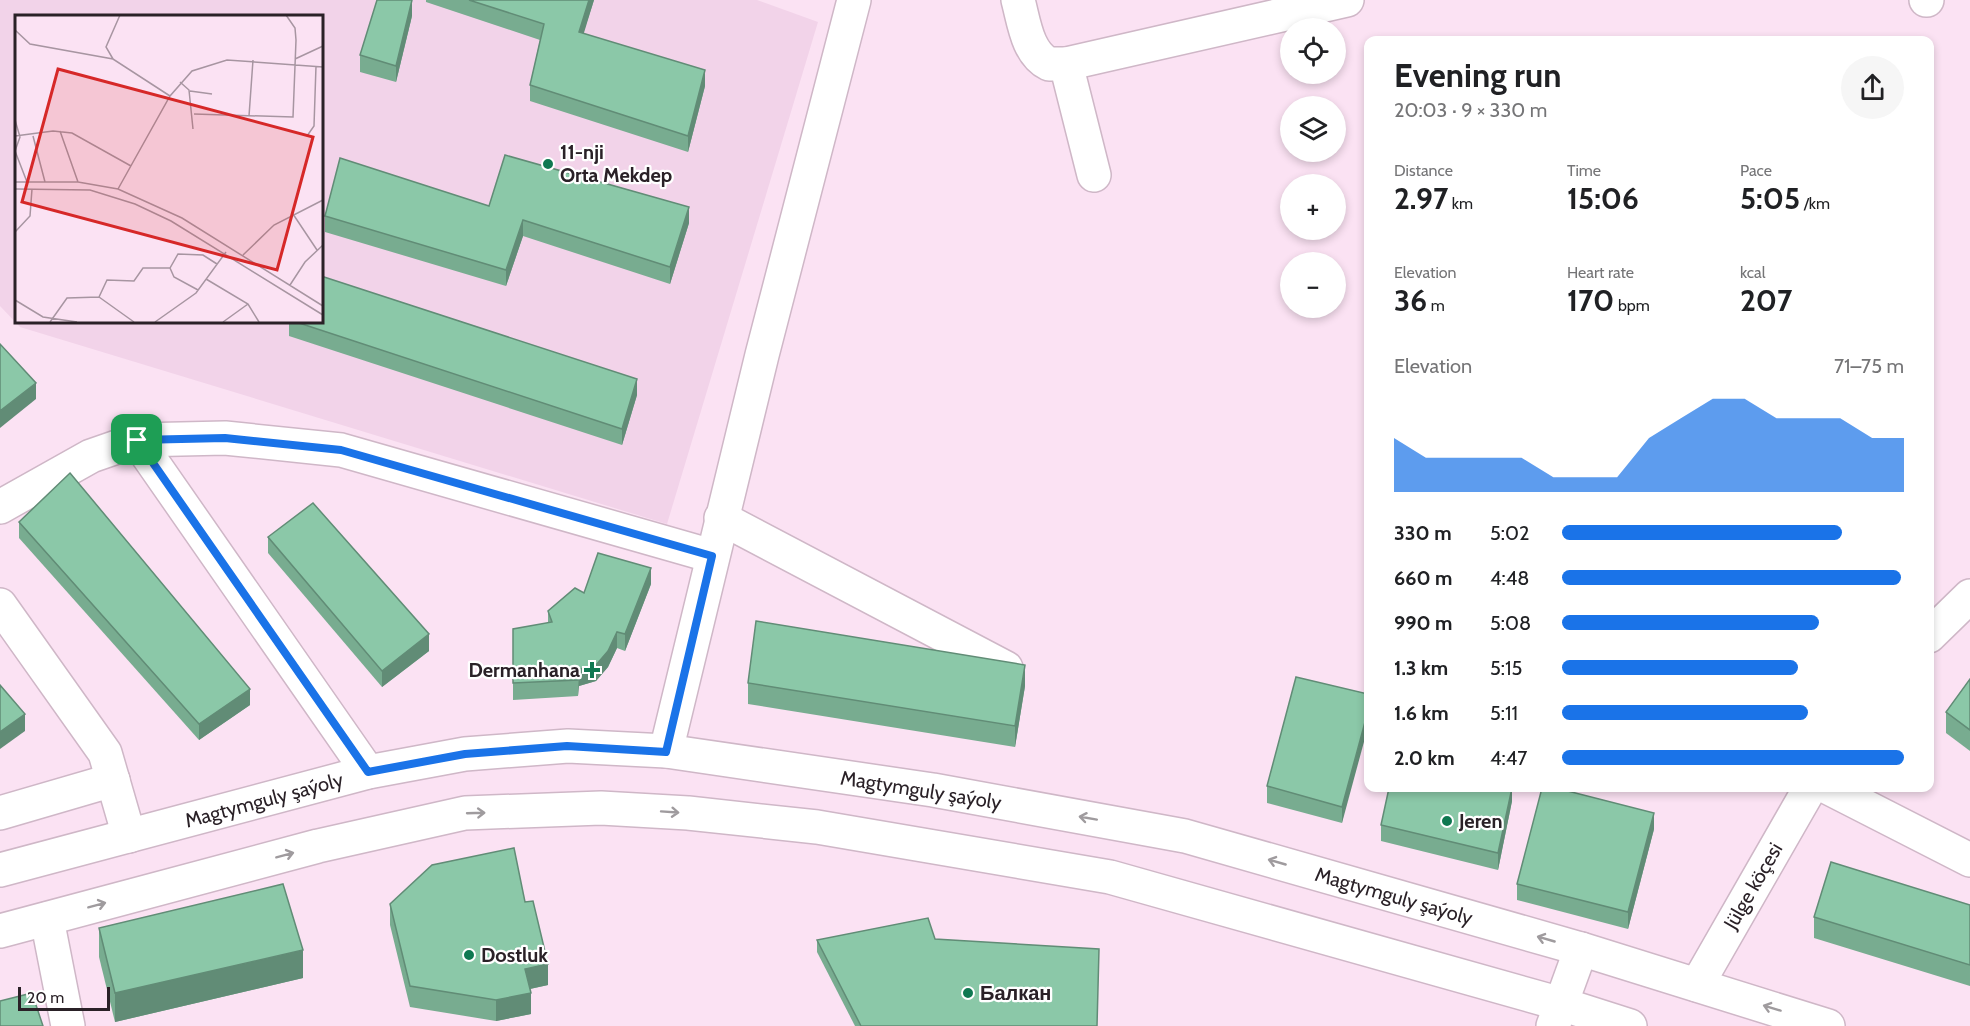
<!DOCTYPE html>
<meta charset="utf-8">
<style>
:root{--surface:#fff;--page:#f6f6f6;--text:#202124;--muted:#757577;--accent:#1a73e8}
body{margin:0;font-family:Cabin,sans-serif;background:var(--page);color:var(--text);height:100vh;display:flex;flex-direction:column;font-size:22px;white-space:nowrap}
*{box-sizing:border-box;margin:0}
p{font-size:20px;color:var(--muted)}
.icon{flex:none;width:33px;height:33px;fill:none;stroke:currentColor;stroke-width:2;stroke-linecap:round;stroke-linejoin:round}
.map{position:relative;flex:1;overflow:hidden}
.side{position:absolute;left:1364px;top:36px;width:570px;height:756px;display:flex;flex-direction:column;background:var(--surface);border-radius:12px;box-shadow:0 3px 9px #0003}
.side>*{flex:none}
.tools{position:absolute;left:1280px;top:18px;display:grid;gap:12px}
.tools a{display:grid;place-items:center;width:66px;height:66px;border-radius:50%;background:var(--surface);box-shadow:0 3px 9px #0003;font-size:30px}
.scale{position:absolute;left:18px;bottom:15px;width:92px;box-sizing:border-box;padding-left:6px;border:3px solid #2a2127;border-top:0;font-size:16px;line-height:21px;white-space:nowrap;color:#2a2127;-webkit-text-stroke:4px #fff;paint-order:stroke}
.pin{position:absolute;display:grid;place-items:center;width:51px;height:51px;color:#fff;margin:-26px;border-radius:12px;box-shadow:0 3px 9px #0006}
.round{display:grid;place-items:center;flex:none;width:63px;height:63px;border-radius:32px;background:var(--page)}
.summary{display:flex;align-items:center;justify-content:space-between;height:102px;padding:0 30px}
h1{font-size:33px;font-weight:700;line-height:45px}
.figures{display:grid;grid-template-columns:repeat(3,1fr);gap:9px;height:102px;padding:6px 30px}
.figures div{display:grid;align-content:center}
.figures b{font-size:30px;font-weight:700}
.figures small{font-size:16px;font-weight:400}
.figures p{font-size:16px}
.chart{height:168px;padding:12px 30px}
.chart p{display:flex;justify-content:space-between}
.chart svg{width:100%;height:108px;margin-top:6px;fill:var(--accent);opacity:.7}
ul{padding:0 30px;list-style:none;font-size:20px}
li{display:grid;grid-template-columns:96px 72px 1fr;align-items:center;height:45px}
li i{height:15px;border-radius:8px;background:var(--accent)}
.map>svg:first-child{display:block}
.built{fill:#f2d3e9;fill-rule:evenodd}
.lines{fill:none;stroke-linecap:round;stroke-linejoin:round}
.minor-casing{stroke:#cfb7c7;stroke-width:36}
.minor{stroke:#fff;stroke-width:33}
.wall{fill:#78ac90}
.shaded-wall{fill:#618c76}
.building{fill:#8bc8a8;stroke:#618c76;stroke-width:1.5}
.oneway{stroke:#9f9b9e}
.route-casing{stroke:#fff;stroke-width:12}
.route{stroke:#1a73e8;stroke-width:8}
.poi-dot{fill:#0f7851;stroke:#fff;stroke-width:2}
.labels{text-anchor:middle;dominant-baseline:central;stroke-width:4.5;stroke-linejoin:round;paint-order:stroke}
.poi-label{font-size:20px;font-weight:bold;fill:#2a2127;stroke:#fff;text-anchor:start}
.street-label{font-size:20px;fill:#2a2127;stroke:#fff}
.inset-road{fill:none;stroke:#a795a1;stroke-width:1.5}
.view{fill:#d62828;fill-opacity:0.15;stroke:#d62828;stroke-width:3}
.inset-edge{fill:none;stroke:#2a2127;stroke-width:3}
</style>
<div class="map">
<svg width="1970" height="1026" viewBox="0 0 1970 1026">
<rect width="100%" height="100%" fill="#fbe2f3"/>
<!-- built -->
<path class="built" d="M 0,0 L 757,0 L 818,22 L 667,524 L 20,327 L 0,306 ZM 16,16 L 321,16 L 321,321 L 16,321 Z"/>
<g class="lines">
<defs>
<g id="minor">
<path d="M 1018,0 C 1024,22 1027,53 1049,64 L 1066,64 L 1094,175"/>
<path d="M 1926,0 L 1927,0"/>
<path d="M 1066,64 L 1347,0"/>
<path d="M 137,440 L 368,772"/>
<path d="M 0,507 L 91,456 L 137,440 L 225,438 L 341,450 L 712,556"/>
<path d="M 721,518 L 1006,668"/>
<path d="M 0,605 L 105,753 L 129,836"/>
<path d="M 1929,636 L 1970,596"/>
<path d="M 666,751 L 762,355 L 854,0"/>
<path d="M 1829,788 L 1970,860"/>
<path d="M 0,813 L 113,780"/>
<path d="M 0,870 L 368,772 L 465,754 L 568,746 L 666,751 L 933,790 L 1185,836 L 1581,949 L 1828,1026"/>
<path d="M 47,919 L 68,1026"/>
<path d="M 0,931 L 318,846 L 465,813 L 601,808 L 688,813 L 817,827 L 1110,877 L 1561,1004 L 1630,1026"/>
<path d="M 1697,985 L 1810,788"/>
<path d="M 1553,1026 L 1581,949"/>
</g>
</defs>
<!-- minor casing -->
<use href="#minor" class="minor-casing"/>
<!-- minor -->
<use href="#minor" class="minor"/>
</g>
<!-- wall -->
<g class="wall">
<path d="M 426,0 L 594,0 L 583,34 L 705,86 L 688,152 L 530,101 L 530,85 L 540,40 L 426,2 Z"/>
<path d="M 412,16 L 396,82 L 360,72 L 360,55 Z"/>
<path d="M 489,206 L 689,223 L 670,284 L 523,236 L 506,286 L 325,232 L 325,216 Z"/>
<path d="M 289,321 L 321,321 L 637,395 L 622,445 L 289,336 Z"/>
<path d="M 19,522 L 250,705 L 199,740 L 19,538 Z"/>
<path d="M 268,537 L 429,651 L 382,687 L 268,553 Z"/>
<path d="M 651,584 L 625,651 L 617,648 L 608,667 L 596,681 L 579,686 L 578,696 L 513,700 L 513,629 L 548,623 L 548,611 Z"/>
<path d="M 1970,679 L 1970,751 L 1946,733 L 1946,712 Z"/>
<path d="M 748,683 L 1025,686 L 1015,747 L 748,704 Z"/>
<path d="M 1368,694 L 1342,823 L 1267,803 L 1267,786 Z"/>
<path d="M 1512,788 L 1512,801 L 1498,870 L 1381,841 L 1381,825 Z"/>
<path d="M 1654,829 L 1628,929 L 1517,900 L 1517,884 Z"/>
<path d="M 525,902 L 548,985 L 530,989 L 531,1014 L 496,1021 L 410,1007 L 390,925 L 390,904 Z"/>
<path d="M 1970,905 L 1970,986 L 1814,938 L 1814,917 Z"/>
<path d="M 99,928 L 303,978 L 115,1022 L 99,957 Z"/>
<path d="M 935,939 L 1097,1026 L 855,1026 L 817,952 L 817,940 Z"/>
</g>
<!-- shaded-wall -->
<g class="shaded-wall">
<path d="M 412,0 L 412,16 L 396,82 L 396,66 Z"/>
<path d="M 589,0 L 594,0 L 579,49 L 579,32 Z"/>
<path d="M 705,70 L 705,86 L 688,152 L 688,136 Z"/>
<path d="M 689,207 L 689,223 L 670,284 L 670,267 Z"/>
<path d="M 523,220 L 523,236 L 506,286 L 506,270 Z"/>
<path d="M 637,379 L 637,395 L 622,445 L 622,429 Z"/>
<path d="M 36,383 L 36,399 L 0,428 L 0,411 Z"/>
<path d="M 651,568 L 651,584 L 625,651 L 625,634 Z"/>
<path d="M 617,632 L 617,648 L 608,667 L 596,681 L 579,686 L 578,696 L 579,669 Z"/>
<path d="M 429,634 L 429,651 L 382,687 L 382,671 Z"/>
<path d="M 1025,665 L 1025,686 L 1015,747 L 1015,726 Z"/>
<path d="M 250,689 L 250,705 L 199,740 L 199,724 Z"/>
<path d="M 1368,711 L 1368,727 L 1342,823 L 1342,807 Z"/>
<path d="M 25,714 L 25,731 L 0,749 L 0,732 Z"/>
<path d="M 1512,788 L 1512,801 L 1498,870 L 1498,853 Z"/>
<path d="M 1654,813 L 1654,829 L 1628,929 L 1628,912 Z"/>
<path d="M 303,950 L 303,978 L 115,1022 L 115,993 Z"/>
<path d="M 548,964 L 548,985 L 525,990 L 525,969 Z"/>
<path d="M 531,993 L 531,1014 L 496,1021 L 496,1000 Z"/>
</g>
<!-- building -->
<g class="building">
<path d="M 377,0 L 412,0 L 396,66 L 360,55 Z"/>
<path d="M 469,0 L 589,0 L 579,32 L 705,70 L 688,136 L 530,85 L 544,24 Z"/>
<path d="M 505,155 L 689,207 L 670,267 L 523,220 L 506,270 L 325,216 L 340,158 L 489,206 Z"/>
<path d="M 321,276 L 637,379 L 622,429 L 293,321 L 321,321 Z"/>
<path d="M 0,344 L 36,383 L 0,411 Z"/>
<path d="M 70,473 L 250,689 L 199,724 L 19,522 Z"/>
<path d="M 313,503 L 429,634 L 382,671 L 268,537 Z"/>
<path d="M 598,553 L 651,568 L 625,634 L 617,632 L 608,651 L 596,665 L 579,669 L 578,680 L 513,683 L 513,629 L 552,622 L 548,611 L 575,588 L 584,593 Z"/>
<path d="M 756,621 L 1025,665 L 1015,726 L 748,683 Z"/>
<path d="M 1296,677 L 1368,694 L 1368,711 L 1342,807 L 1267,786 Z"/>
<path d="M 1970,679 L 1970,730 L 1946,712 Z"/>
<path d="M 0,685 L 25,714 L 0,732 Z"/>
<path d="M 1389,788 L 1512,788 L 1498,853 L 1381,825 Z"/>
<path d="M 1542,788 L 1556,788 L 1654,813 L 1628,912 L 1517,884 Z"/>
<path d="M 514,848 L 525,902 L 533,901 L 548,964 L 525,969 L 531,993 L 496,1000 L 410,986 L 390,904 L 432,865 Z"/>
<path d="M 1831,862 L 1970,905 L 1970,965 L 1814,917 Z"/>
<path d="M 283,884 L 303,950 L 115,993 L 99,928 Z"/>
<path d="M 928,918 L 935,939 L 1099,949 L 1097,1026 L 861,1026 L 817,940 Z"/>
<path d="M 32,993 L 43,1026 L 0,1026 L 0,1001 Z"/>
</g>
<!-- one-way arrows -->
<defs><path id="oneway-shaft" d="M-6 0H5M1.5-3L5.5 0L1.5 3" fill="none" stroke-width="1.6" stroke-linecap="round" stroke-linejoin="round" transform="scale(1.5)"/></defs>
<g class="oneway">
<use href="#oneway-shaft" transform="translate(670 812) rotate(4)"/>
<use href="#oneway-shaft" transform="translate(476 813) rotate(-2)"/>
<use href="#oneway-shaft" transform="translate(1088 818) rotate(-170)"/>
<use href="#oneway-shaft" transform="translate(285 855) rotate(-15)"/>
<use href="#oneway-shaft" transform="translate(1277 862) rotate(-164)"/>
<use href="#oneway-shaft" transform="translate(97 905) rotate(-15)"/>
<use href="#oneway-shaft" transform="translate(1546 939) rotate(-164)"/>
<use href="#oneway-shaft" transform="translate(1772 1008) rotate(-163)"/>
</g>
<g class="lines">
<defs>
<path id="route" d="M 225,438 L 341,450 L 712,556 L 666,752 L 567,746 L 465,754 L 368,772 L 137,440 Z"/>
</defs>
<!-- route casing -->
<use href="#route" class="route-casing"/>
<!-- route -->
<use href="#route" class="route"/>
</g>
<!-- markers -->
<g class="poi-dot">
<circle cx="548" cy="164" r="6"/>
<path d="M589 661h6v6h6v6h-6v6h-6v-6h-6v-6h6z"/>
<circle cx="1447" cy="821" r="6"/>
<circle cx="469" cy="955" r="6"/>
<circle cx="968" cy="993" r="6"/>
</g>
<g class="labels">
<!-- poi labels -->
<g class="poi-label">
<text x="560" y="152">11-nji<tspan x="560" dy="23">Orta Mekdep</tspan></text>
<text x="580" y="670" text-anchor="end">Dermanhana</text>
<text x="1459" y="821">Jeren</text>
<text x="481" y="955">Dostluk</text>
<text x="980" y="993">Балкан</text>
</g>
<!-- street labels -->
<g class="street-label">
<text transform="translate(921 790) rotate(9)">Magtymguly şaýoly</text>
<text transform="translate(264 800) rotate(-15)">Magtymguly şaýoly</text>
<text transform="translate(1753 886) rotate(-60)">Jülge köçesi</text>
<text transform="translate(1394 896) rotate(16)">Magtymguly şaýoly</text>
</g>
</g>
<!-- overview -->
<g transform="translate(15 15)">
<rect width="308" height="308" fill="#fbe2f3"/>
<path class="inset-road" d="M 0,15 L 15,29 L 98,44 L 155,81M 98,44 L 91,32 L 105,0M 280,44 L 308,31M 165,67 L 174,75 L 178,114M 175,76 L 197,79M 179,99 L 278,102 L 281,25 L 280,13 L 271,0M 234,101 L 238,45M 0,105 L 5,122 L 0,136 L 12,167M 45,116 L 63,167M 0,121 L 38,116 L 57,118 L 116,151M 18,121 L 30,167M 292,121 L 299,111 L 301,51M 0,167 L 63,167 L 103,174 L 167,203 L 308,291M 0,174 L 75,175 L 120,189 L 156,206 L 308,300M 103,174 L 155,81 L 177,56 L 212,45 L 308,52M 278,199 L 302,235M 0,217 L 15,201 L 17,174M 228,240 L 259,210 L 308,185M 155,253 L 159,262 L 183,275M 191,264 L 233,289 L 244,307M 275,270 L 290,247 L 308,230M 84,282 L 119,307M 0,285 L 28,302 L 62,307M 35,307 L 52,283 L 84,282 L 92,265 L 119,266 L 128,253 L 155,253 L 163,239 L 188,240 L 202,249M 140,307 L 181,278 L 211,237M 208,307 L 233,289"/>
<path class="view" d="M 43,54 L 298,122 L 262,255 L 7,187 Z"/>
<rect width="308" height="308" class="inset-edge"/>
</g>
</svg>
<div class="tools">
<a><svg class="icon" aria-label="locate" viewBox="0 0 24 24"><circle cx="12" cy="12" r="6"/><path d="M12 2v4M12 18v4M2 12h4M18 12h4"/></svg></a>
<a><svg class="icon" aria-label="layers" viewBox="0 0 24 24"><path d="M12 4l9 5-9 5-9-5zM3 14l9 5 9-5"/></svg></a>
<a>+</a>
<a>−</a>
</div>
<div class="scale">20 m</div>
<div class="pin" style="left:137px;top:440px;background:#1e9e55"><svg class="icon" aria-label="arrive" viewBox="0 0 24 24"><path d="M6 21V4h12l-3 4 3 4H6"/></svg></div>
<section class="side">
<div class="summary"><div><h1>Evening run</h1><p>20:03 · 9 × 330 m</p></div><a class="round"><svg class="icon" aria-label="share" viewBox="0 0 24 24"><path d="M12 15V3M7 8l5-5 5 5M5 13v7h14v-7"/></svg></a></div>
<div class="figures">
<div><p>Distance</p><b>2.97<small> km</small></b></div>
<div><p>Time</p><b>15:06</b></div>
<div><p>Pace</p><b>5:05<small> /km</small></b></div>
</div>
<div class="figures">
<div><p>Elevation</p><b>36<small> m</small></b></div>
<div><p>Heart rate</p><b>170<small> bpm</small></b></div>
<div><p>kcal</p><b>207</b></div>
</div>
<div class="chart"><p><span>Elevation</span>71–75 m</p>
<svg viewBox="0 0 160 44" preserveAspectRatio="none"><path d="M0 44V22L10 30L20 30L30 30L40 30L50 38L60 38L70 38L80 22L90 14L100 6L110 6L120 14L130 14L140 14L150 22L160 22V44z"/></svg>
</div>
<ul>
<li><b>330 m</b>5:02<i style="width:82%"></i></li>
<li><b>660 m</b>4:48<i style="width:99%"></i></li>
<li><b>990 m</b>5:08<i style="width:75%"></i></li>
<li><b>1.3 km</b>5:15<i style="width:69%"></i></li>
<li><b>1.6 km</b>5:11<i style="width:72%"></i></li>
<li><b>2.0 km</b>4:47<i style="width:100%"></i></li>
</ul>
</section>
</div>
